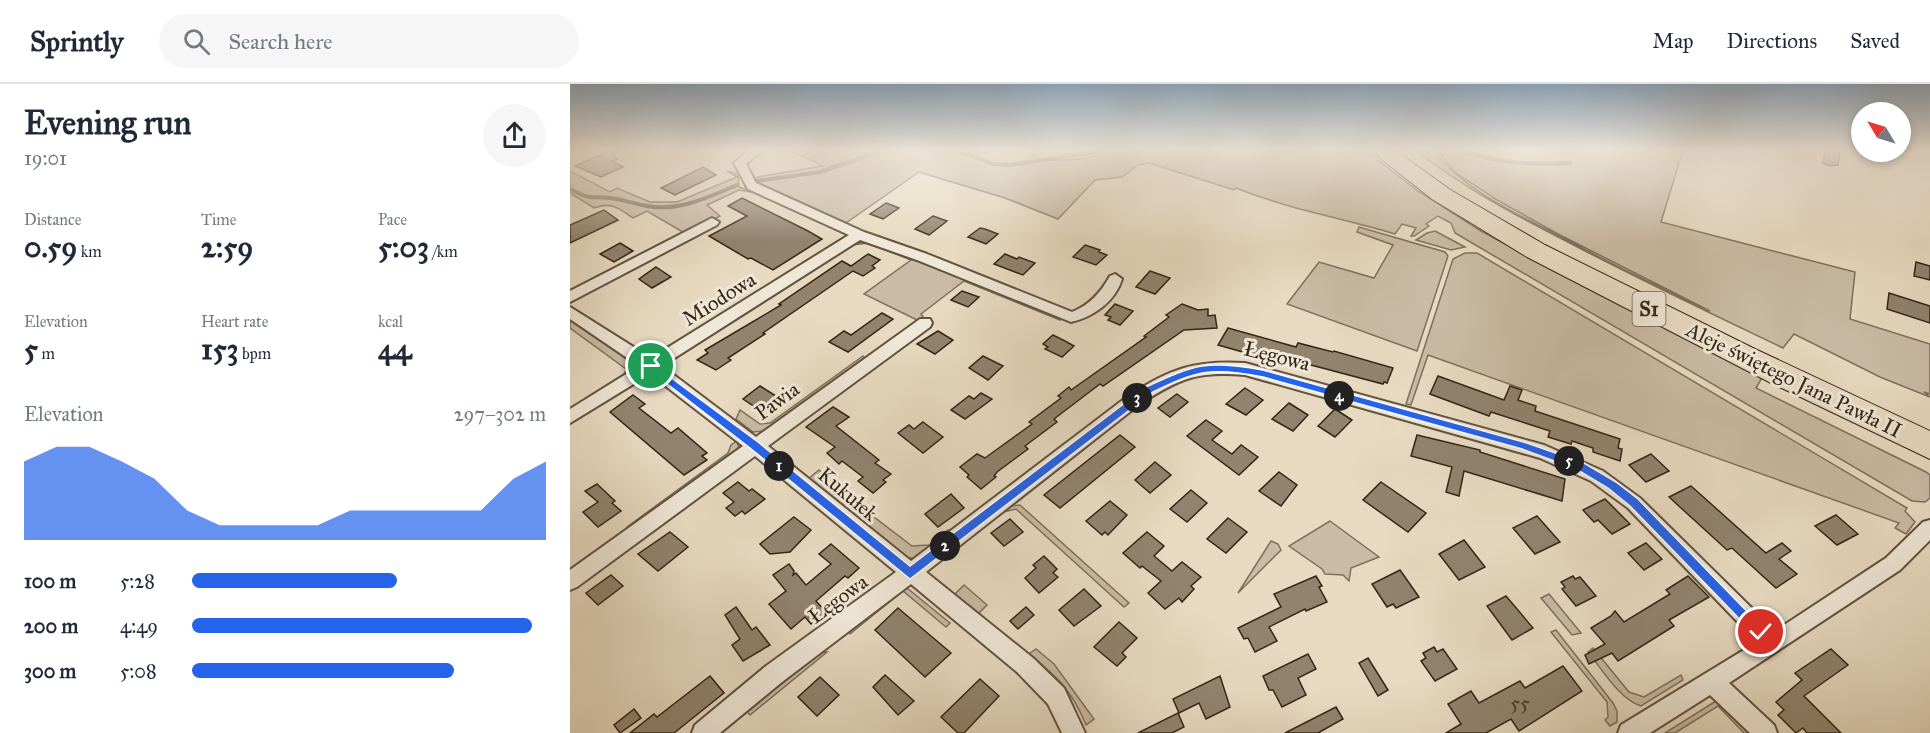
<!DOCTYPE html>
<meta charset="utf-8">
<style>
:root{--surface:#fff;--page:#f6f6f7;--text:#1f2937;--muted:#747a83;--line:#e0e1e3;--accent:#2563eb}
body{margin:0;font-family:"IM FELL Great Primer",serif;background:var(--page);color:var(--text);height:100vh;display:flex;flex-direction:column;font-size:22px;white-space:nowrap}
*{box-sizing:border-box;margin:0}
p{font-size:20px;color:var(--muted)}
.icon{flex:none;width:33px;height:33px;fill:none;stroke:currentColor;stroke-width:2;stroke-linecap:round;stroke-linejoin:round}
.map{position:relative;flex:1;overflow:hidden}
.sheet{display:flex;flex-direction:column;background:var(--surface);width:570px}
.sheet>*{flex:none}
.needle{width:39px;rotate:308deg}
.tools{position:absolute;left:1281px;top:18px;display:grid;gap:12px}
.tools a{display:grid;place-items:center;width:60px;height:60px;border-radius:50%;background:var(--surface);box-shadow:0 3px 9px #0003;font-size:30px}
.pin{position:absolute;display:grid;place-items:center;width:51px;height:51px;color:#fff;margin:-26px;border:3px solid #fff;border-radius:50%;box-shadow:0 2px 6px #0007}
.km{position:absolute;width:30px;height:30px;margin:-15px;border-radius:50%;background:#222;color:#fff;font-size:16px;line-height:30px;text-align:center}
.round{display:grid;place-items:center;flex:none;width:63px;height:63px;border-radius:32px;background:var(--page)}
.headline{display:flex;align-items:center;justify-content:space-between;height:102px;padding:0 24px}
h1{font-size:33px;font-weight:700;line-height:45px}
.metrics{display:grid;grid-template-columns:repeat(3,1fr);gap:9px;height:102px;padding:6px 24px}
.metrics div{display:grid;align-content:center}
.metrics b{font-size:30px;font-weight:700}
.metrics small{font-size:16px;font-weight:400}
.metrics p{font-size:16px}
.chart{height:168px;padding:12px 24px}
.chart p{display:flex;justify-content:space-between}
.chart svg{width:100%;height:108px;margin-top:6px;fill:var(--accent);opacity:.7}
ul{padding:0 24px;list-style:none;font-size:20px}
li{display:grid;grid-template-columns:96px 72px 1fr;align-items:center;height:45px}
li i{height:15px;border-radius:8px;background:var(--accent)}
header{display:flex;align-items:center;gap:36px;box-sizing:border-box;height:84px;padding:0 30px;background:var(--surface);border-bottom:2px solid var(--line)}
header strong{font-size:28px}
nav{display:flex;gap:33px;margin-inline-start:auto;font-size:21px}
.search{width:420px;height:54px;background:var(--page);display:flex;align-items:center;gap:15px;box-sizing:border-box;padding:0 21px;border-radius:33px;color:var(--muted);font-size:22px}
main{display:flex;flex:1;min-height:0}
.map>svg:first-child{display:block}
.green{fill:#c9bba4;stroke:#7e705c;stroke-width:1.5}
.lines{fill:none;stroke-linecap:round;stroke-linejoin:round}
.stream{stroke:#7b6c58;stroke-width:4}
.building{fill:#91836e;stroke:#342514;stroke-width:1.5}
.minor-casing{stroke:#61523f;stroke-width:4}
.motorway-casing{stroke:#342514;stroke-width:2}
.minor{fill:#efe7d7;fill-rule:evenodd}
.motorway{fill:#e7dac1;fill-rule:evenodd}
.route{fill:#2563eb;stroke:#fff;stroke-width:1.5}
.labels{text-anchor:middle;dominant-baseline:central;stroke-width:6;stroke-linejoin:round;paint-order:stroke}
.shield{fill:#efe7d7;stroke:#6c5f4e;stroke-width:1.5}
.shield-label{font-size:20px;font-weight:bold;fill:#342514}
.street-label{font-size:21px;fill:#342514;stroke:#efe7d7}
.near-number-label{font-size:21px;fill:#4b3c2a}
</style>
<header>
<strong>Sprintly</strong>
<div class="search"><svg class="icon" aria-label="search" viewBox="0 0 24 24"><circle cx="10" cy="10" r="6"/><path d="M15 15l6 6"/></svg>Search here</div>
<nav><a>Map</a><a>Directions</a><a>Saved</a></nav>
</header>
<main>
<section class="sheet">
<div class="headline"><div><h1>Evening run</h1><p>19:01</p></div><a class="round"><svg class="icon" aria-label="share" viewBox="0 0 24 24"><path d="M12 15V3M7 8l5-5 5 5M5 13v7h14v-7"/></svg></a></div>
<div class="metrics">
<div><p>Distance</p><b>0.59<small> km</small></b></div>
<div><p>Time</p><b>2:59</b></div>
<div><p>Pace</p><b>5:03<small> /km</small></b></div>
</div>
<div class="metrics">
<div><p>Elevation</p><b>5<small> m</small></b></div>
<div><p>Heart rate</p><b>153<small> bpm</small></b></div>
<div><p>kcal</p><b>44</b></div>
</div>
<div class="chart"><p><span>Elevation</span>297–302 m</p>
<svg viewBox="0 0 160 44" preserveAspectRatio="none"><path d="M0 44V12L10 6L20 6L30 12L40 19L50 32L60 38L70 38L80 38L90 38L100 32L110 32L120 32L130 32L140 32L150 19L160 12V44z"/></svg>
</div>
<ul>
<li><b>100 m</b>5:28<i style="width:58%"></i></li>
<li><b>200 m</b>4:49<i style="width:96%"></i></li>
<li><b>300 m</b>5:08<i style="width:74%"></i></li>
</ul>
</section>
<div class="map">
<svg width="1360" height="649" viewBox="0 0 1360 649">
<rect width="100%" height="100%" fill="#e7dac1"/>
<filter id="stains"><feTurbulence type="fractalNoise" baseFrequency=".00333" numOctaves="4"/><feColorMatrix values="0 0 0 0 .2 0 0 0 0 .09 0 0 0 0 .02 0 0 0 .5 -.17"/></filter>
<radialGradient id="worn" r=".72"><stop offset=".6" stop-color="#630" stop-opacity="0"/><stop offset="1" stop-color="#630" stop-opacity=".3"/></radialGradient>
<!-- green -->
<g class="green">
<path d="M 220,66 L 464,66 L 465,73 C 480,79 527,76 535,66 L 764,66 L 769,70 L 780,66 L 795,66 L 848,107 L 911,147 L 1036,214 L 1193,292 L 1186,304 L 1356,388 L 1360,391 L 1360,414 L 1355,418 L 1342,417 L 885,149 L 881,139 L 868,132 L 856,140 L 859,142 L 844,152 L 841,152 L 846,144 L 832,140 L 825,150 C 772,134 718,125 666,104 L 664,106 L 579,79 L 568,81 L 552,93 L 525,96 L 488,135 L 435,114 L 349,88 L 276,139 L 186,98 L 185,95 L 188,93 L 253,82 Z"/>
<path d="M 845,66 L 862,66 C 895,106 945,129 991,153 C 1040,179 1090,204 1140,227 L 988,150 L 927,116 L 886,89 L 867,66 L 1113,66 L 1091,138 L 1285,188 L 1280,235 L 1360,260 L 1360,310 L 1354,308 L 1360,313 L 1310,293 L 1224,250 L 1213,264 C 1140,229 1066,194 994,156 C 943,130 891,102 845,66 Z"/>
<path d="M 0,87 L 40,108 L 47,104 L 80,118 L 107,118 L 167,93 L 157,87 L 168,90 L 169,103 L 187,109 L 169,106 L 137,121 L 150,132 L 116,150 L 77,127 L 63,134 C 50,125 40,117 24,124 L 0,109 Z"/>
<path d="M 789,143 L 875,168 L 878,172 L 847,267 L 717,220 L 749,178 L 804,194 L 823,161 L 787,148 Z"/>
<path d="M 865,147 L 895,163 L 881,166 L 846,156 L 857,149 Z"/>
<path d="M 296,157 L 492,234 L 490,236 L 394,197 L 351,230 L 353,232 L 349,237 L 294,210 L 341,176 L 298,159 L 282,161 Z"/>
<path d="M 895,169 L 907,169 L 1337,424 L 1335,427 L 1345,438 L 1336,450 L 1325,444 L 1329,439 L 858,271 L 841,321 L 836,320 L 883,175 Z"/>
<path d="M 0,234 L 64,280 L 64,285 L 0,328 L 0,325 L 54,292 L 56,285 L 0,244 Z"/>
<path d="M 293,272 L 295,275 L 194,347 L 183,348 L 166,335 L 170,326 L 190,340 L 200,339 Z"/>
<path d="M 167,357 L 169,364 L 162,371 L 61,446 L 57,443 L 158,369 L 161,361 Z"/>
<path d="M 249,386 L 282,415 L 271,422 L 238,395 Z"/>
<path d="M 450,421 L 559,519 L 554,523 L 446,425 L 433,428 L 440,422 Z"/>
<path d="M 291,423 L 342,462 L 359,461 L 378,446 L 380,447 L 346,474 L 338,474 L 282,431 Z"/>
<path d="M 760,437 L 809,473 L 781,484 L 779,497 L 773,491 L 755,490 L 752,485 L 719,462 Z"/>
<path d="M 701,457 L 708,460 L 711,466 L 668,509 Z"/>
<path d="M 394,501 L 417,521 L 408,530 L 384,511 Z"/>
<path d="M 337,504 L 380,539 L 376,543 L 333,507 L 280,550 L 278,547 L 333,505 Z"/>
<path d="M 979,510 L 1011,549 L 1002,551 L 971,514 Z"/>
<path d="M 986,546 L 1043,619 L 1047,627 L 1047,638 L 1040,642 L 1035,636 L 1038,633 L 1037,618 L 981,548 Z"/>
<path d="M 1023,564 L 1059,608 L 1074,613 L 1111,591 L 1113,596 L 1071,622 C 1049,615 1032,585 1018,568 Z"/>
<path d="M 466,565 L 484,580 L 524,635 L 516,641 C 502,607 487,592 459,570 Z"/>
<path d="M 252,568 L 257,568 L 180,631 L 172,622 L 185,621 Z"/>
<path d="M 1146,617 L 1187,649 L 1174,649 L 1148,622 L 1105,649 L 1095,649 Z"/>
</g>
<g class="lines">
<!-- stream -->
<g class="stream">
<path d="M 386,66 L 423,80 L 439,81 L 538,66"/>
<path d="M 568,66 L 618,66"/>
<path d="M 667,66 L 697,66"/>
<path d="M 889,66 C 929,79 958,81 1000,79"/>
<path d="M 187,97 L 250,88 L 314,66"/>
<path d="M 0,105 C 21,116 18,112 40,114 C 52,115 64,120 77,122 C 108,128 139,113 167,101"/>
</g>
</g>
<!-- building -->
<g class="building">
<path d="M 41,66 L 47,75 L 42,77 L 53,83 L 31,93 L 5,82 Z"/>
<path d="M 1255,68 L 1270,68 L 1268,81 L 1260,82 L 1253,79 Z"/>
<path d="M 133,83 L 146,91 L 105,111 L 91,104 Z"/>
<path d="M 172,114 L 238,147 L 252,155 L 203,186 L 181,174 L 178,175 L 139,152 L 177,132 L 158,122 Z"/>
<path d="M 316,119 L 329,124 L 313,135 L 300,130 Z"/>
<path d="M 34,126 L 48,136 L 0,159 L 0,141 Z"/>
<path d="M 363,132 L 377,137 L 359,151 L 345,145 Z"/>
<path d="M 410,144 L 415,145 L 428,150 L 416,160 L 398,153 Z"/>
<path d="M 50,159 L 63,167 L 44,178 L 30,170 Z"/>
<path d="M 515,161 L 530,166 L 529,168 L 537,171 L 526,181 L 503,173 Z"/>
<path d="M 298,170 L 310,176 L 302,182 L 305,184 L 293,192 L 283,187 L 193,249 L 195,250 L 158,274 L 161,276 L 146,286 L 127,276 L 138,269 L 135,266 L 211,221 L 209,220 L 272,177 L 281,182 Z"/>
<path d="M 435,170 L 447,175 L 449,173 L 465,179 L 453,191 L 424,180 Z"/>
<path d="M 1346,178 L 1360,182 L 1360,196 L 1344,192 Z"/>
<path d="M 86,183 L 101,193 L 82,204 L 69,195 Z"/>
<path d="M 580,187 L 600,194 L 585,210 L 566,203 Z"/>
<path d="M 392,207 L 409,213 L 398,223 L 381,216 Z"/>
<path d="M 1319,209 L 1360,222 L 1360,239 L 1317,225 Z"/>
<path d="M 545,220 L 563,227 L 550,241 L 538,236 L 541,233 L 535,231 Z"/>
<path d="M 612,220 L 628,226 L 638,225 L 638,232 L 645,231 L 647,244 L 614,246 L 533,302 L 530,300 L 484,335 L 487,338 L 455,362 L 458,365 L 427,388 L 424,392 L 426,393 L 411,405 L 397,393 L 399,391 L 390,383 L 407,370 L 415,374 L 462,340 L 459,338 L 491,314 L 488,312 L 499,303 L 501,306 L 576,253 L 574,252 L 599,233 L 596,231 Z"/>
<path d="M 312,229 L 323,235 L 278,268 L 259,258 L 274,247 L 281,251 Z"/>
<path d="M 658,244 L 726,263 L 728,259 L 763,268 L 764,267 L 823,284 L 817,299 L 814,298 L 813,300 L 707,272 L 703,272 L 701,276 L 648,261 Z"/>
<path d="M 368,247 L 383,256 L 365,270 L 347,260 Z"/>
<path d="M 483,251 L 495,257 L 504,262 L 492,273 L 475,265 L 478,263 L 473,260 Z"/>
<path d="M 413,272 L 433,282 L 418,296 L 399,284 Z"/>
<path d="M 868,292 L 934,316 L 940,302 L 952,306 L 948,316 L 966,322 L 965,327 L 1050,355 L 1048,364 L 1052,365 L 1050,377 L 1023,368 L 1023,364 L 1002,357 L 1001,360 L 978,353 L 980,347 L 921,328 L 919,332 L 860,310 Z"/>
<path d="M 190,302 L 206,312 L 188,325 L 173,315 Z"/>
<path d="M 675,304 L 693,316 L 676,331 L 656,320 Z"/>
<path d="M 411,309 L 422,315 L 395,335 L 381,326 L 399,312 L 404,315 Z"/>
<path d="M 607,310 L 618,318 L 600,333 L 588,324 Z"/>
<path d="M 63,311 L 75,320 L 69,324 L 101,349 L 108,344 L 137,369 L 132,372 L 137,376 L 114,391 L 40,328 Z"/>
<path d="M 719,319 L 738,331 L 723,347 L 702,335 Z"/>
<path d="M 263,323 L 279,333 L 266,342 L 309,376 L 305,379 L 321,390 L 313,396 L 316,398 L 303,409 L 288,397 L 293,393 L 272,377 L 269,380 L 257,369 L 265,363 L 236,343 Z"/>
<path d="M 765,325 L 782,336 L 765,353 L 748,342 Z"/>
<path d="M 636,336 L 652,347 L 642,356 L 662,370 L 671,361 L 688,373 L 669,391 L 617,352 Z"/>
<path d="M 353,338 L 373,353 L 353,369 L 328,349 L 339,341 L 344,345 Z"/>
<path d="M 550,351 L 565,363 L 490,424 L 474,411 Z"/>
<path d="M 847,351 L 910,366 L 910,368 L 995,395 L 992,417 L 894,387 L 889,412 L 876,408 L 882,383 L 841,372 Z"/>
<path d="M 1081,370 L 1099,387 L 1076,398 L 1059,381 Z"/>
<path d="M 585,378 L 601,391 L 580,409 L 565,396 Z"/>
<path d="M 709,388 L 727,401 L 711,422 L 689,407 Z"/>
<path d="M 168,398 L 179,407 L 182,405 L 195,415 L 175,430 L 172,427 L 165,432 L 156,424 L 164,418 L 153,409 Z"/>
<path d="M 811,398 L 856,429 L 838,448 L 793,416 Z"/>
<path d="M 27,400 L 45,417 L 42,419 L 51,427 L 28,443 L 13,428 L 28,418 L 15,407 Z"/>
<path d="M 1121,402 L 1196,469 L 1212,459 L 1221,467 L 1209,475 L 1227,490 L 1206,504 L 1162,464 L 1157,466 L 1099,413 Z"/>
<path d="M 621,406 L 637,419 L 617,438 L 600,425 Z"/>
<path d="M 381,410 L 394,424 L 368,443 L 355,430 Z"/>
<path d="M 1035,415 L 1060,440 L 1042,450 L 1028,436 L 1024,438 L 1013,426 Z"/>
<path d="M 540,417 L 557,431 L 538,451 L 535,448 L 532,451 L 516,437 Z"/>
<path d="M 1266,431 L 1288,450 L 1267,461 L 1245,442 Z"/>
<path d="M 967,432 L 990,458 L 965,470 L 943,444 Z"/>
<path d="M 224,433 L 241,446 L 220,468 L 200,470 L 190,460 Z"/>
<path d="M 658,434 L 677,448 L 656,469 L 637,455 Z"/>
<path d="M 440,435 L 453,448 L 434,462 L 421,449 Z"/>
<path d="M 100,448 L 118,463 L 88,487 L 68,470 Z"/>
<path d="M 577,448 L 594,462 L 584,472 L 602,487 L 612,478 L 631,493 L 621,502 L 624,505 L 612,518 L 609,514 L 595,525 L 578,509 L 591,497 L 572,482 L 570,484 L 553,469 Z"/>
<path d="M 894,456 L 915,483 L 889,496 L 869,470 Z"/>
<path d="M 1076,459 L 1092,475 L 1074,486 L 1058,469 Z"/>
<path d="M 261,460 L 289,484 L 278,494 L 275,492 L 246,517 L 256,528 L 241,540 L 235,533 L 221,545 L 199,520 L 216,507 L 203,491 L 219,480 L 224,487 L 223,491 L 226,489 L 236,501 L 261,480 L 249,470 Z"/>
<path d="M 474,472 L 487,485 L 483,489 L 488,493 L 469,509 L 455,494 L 466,484 L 463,481 Z"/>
<path d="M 830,486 L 849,513 L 826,524 L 823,520 L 817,523 L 802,500 Z"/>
<path d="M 41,491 L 53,502 L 28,521 L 16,509 Z"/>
<path d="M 746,492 L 752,502 L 749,503 L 757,518 L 736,527 L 735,525 L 699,543 L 707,557 L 685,568 L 678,554 L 674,555 L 668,544 L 711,523 L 704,510 Z"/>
<path d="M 1003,492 L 1005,495 L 1010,493 L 1026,512 L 1006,522 L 992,505 L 995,503 L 991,498 Z"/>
<path d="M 1118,492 L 1139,513 L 1099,536 L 1104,542 L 1048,577 L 1042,569 L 1019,580 L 1015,571 L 1035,560 L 1021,544 L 1041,532 L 1045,527 L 1054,538 L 1100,510 L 1096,506 Z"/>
<path d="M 514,505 L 531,522 L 504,542 L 489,526 Z"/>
<path d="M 936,512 L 963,544 L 942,556 L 917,522 Z"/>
<path d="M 166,523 L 182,546 L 186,543 L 200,561 L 173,577 L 162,561 L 170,555 L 155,531 Z"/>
<path d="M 456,523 L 464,531 L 448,545 L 440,537 Z"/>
<path d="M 328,524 L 381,569 L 355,593 L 305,546 Z"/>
<path d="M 549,538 L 567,554 L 552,569 L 556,573 L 547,582 L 524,563 Z"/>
<path d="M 864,563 L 867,568 L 873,565 L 887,585 L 865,597 L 851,577 L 856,574 L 853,569 Z"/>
<path d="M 1261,565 L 1278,581 L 1234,612 L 1271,649 L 1237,649 L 1233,644 L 1226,649 L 1208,631 L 1214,626 L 1206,618 L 1232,596 L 1225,589 Z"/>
<path d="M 738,570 L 746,585 L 728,594 L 736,611 L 712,623 L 703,606 L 699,606 L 693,592 Z"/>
<path d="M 798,574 L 818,606 L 808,612 L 789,579 Z"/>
<path d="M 993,582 L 1012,607 L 949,647 L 941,635 L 916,649 L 876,649 L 891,640 L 878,620 L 901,607 L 909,619 L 950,597 L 955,604 Z"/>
<path d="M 315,591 L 344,617 L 328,631 L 303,603 Z"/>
<path d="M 140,592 L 154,609 L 104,649 L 60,649 L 84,630 L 87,633 Z"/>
<path d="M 650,592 L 660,623 L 636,635 L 629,619 L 609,629 L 603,615 Z"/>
<path d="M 250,593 L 269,611 L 247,632 L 228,613 Z"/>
<path d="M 410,595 L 429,612 L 394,649 L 388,649 L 371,633 Z"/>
<path d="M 766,623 L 773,635 L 748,649 L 715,649 Z"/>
<path d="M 64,625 L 71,634 L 50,649 L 44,641 Z"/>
<path d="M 608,629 L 614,643 L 602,649 L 568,649 Z"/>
</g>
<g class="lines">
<defs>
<g id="minor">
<path d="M 179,66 L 192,66 L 176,80 L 186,99 L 294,148 L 357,170 L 502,228 C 520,221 531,208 540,192 L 545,190 L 552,195 C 545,218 523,233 501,238 L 347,176 L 290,156 L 92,282 L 186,353 L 350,235 L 360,235 L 362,239 L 360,243 L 198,362 L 341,477 L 558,312 C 600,285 624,276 675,279 L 974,361 L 1033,387 L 1070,414 L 1205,547 L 1316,474 L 1353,438 L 1360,436 L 1360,456 L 1330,486 L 1159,599 L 1204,641 L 1207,649 L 1180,649 L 1140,611 L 1080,649 L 1048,649 L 1051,641 L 1187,558 L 1058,424 L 1021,397 L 970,374 L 675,291 C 627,287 610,294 570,320 L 356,488 L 463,574 L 494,604 L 515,649 L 492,649 L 478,620 L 447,588 L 341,500 L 212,598 L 150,649 L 122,649 L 125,641 L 196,582 L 326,488 L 185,372 L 7,503 L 0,506 L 0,486 L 173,362 L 80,290 L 0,339 L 0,325 L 69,282 L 0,235 L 0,223 L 81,274 L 279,151 L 178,105 L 164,79 Z"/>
<path d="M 142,134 L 149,138 L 147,141 L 0,218 L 0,207 Z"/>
</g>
<path id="motorway" d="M 800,66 L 825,66 L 879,105 L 975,161 L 1185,265 L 1360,347 L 1360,375 L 1201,299 L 957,173 L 862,115 Z"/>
</defs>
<!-- minor casing -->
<use href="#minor" class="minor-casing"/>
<!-- motorway casing -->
<use href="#motorway" class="motorway-casing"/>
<!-- minor -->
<use href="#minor" class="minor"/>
<!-- motorway -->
<use href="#motorway" class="motorway"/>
</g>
<!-- sky -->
<linearGradient id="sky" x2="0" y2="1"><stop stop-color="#8faac1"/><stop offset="0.42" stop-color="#f4eee3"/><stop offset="1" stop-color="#f4eee3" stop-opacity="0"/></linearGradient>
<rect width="1360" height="157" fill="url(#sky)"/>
<!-- route -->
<path class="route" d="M 81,279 L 188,358 L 340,482 L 576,303 C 625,280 638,276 693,286 L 957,359 L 1014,379 L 1046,398 L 1068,415 L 1197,548 L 1191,553 L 1186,552 L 1060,422 L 1038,404 L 1006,385 L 952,365 L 693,293 C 642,283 628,286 583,308 L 340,495 L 180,364 L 78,285 L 76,282 Z"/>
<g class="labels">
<!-- shield labels -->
<rect class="shield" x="1062.5" y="208" width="33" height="34" rx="4.5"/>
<g class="shield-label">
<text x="1079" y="225">S1</text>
</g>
<!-- street labels -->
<g class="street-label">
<text transform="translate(149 215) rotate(-32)">Miodowa</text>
<text transform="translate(707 272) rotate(14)">Łęgowa</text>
<text transform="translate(1224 296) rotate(26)">Aleje świętego Jana Pawła II</text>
<text transform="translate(207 317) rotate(-36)">Pawia</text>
<text transform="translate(278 410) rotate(40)">Kukułek</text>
<text transform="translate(268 515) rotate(-36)">Łęgowa</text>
</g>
<!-- near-number labels -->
<g class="near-number-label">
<text x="950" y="619">55</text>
</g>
</g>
<rect width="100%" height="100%" filter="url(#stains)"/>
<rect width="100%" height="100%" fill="url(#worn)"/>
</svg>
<div class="tools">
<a><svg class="needle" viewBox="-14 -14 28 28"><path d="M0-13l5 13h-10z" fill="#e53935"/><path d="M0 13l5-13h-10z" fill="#747a83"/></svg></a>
</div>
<div class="pin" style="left:81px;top:282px;background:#1e9e55"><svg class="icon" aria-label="arrive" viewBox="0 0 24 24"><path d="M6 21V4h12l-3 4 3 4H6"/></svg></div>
<div class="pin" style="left:1191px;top:548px;background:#d93025"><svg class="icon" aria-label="check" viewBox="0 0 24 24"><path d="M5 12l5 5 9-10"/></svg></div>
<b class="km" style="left:209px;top:382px">1</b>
<b class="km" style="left:375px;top:462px">2</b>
<b class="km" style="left:567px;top:314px">3</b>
<b class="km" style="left:769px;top:312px">4</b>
<b class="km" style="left:999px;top:377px">5</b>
</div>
</main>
